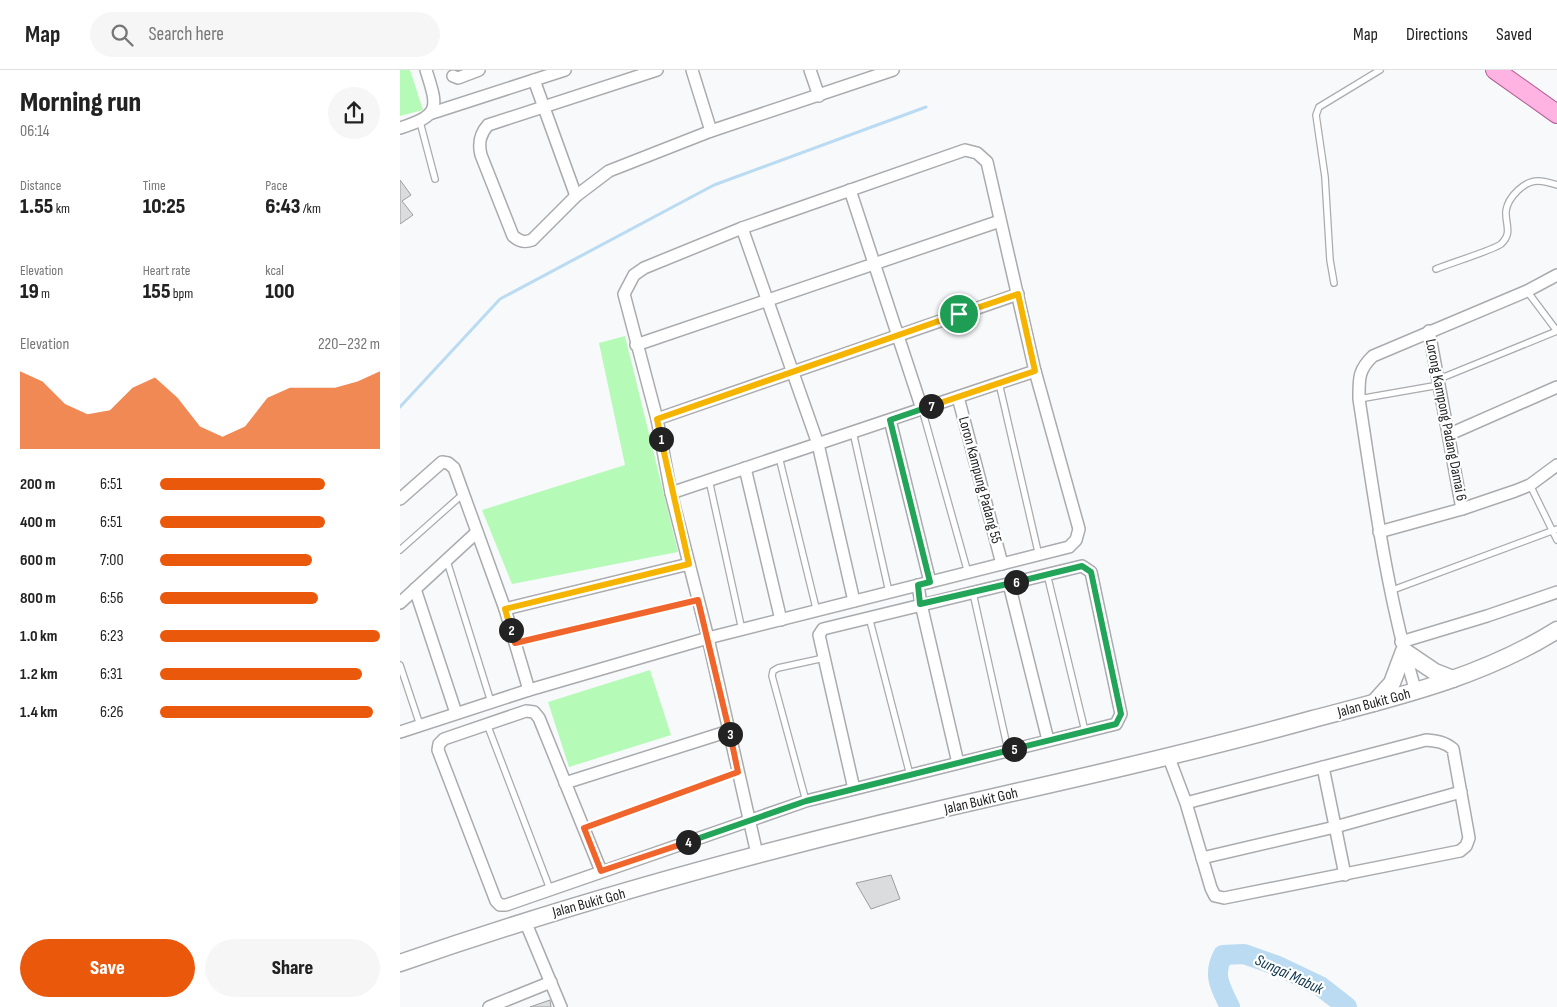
<!DOCTYPE html>
<meta charset="utf-8">
<style>
:root{--surface:#fff;--page:#f6f6f6;--text:#222;--muted:#767676;--line:#e0e0e0;--accent:#ea580c}
body{margin:0;font-family:"Sofia Sans Condensed",sans-serif;background:var(--page);color:var(--text);height:100vh;display:flex;flex-direction:column;font-size:19px;white-space:nowrap}
*{box-sizing:border-box;margin:0}
p{font-size:16px;color:var(--muted)}
.icon{flex:none;width:28px;height:28px;fill:none;stroke:currentColor;stroke-width:2;stroke-linecap:round;stroke-linejoin:round}
.map{position:relative;flex:1;overflow:hidden}
.sheet{display:flex;flex-direction:column;background:var(--surface);width:400px}
.sheet>*{flex:none}
.pin{position:absolute;display:grid;place-items:center;width:42px;height:42px;color:#fff;margin:-21px;border:2px solid #fff;border-radius:50%;box-shadow:0 1px 5px #0007}
.km{position:absolute;width:25px;height:25px;margin:-12px;border-radius:50%;background:#222;color:#fff;font-size:14px;line-height:25px;text-align:center}
.round{display:grid;place-items:center;flex:none;width:52px;height:52px;border-radius:26px;background:var(--page)}
.overview{display:flex;align-items:center;justify-content:space-between;height:85px;padding:0 20px}
h1{font-size:28px;font-weight:800;line-height:38px}
.stats{display:grid;grid-template-columns:repeat(3,1fr);gap:8px;height:85px;padding:5px 20px}
.stats div{display:grid;align-content:center}
.stats b{font-size:21px;font-weight:800}
.stats small{font-size:14px;font-weight:400}
.stats p{font-size:14px}
.chart{height:140px;padding:10px 20px}
.chart p{display:flex;justify-content:space-between}
.chart svg{width:100%;height:90px;margin-top:5px;fill:var(--accent);opacity:.7}
.primary-button{display:flex;gap:10px;margin-top:auto;padding:10px 20px}
.primary-button a{flex:1;height:58px;border-radius:30px;background:var(--accent);color:#fff;font-size:20px;font-weight:800;line-height:58px;text-align:center}
.primary-button a+a{background:var(--page);color:var(--text)}
ul{padding:0 20px;list-style:none;font-size:16px}
li{display:grid;grid-template-columns:80px 60px 1fr;align-items:center;height:38px}
li i{height:12px;border-radius:6px;background:var(--accent)}
header{display:flex;align-items:center;gap:30px;box-sizing:border-box;height:70px;padding:0 25px;background:var(--surface);border-bottom:1px solid var(--line)}
header strong{font-size:24px}
nav{display:flex;gap:28px;margin-inline-start:auto;font-size:18px}
.search{width:350px;height:45px;background:var(--page);display:flex;align-items:center;gap:12px;box-sizing:border-box;padding:0 18px;border-radius:28px;color:var(--muted);font-size:19px}
main{display:flex;flex:1;min-height:0}
.map>svg:first-child{display:block}
.green{fill:#b6fab8}
.lines{fill:none;stroke-linecap:round;stroke-linejoin:round}
.stream{stroke:#badbf2;stroke-width:3}
.river{stroke:#badbf2;stroke-width:20}
.building{fill:#dadcde;stroke:#9b9d9f}
.lane-casing{stroke:#aaabae;stroke-width:8}
.street-casing{stroke:#aaabae;stroke-width:14}
.secondary-casing{stroke:#aaabae;stroke-width:19}
.primary-casing{stroke:#b16093;stroke-width:20}
.lane{stroke:#fff;stroke-width:5.5}
.street{stroke:#fff;stroke-width:11}
.secondary{stroke:#fff;stroke-width:16}
.primary{stroke:#feb3e2;stroke-width:18}
.split-1-casing{stroke:#fff;stroke-width:10}
.split-2-casing{stroke:#fff;stroke-width:10}
.split-3-casing{stroke:#fff;stroke-width:10}
.split-4-casing{stroke:#fff;stroke-width:10}
.split-5-casing{stroke:#fff;stroke-width:10}
.split-6-casing{stroke:#fff;stroke-width:10}
.split-7-casing{stroke:#fff;stroke-width:10}
.split-8-casing{stroke:#fff;stroke-width:10}
.split-1{stroke:#f5b400;stroke-width:6}
.split-2{stroke:#f5b400;stroke-width:6}
.split-3{stroke:#f0652b;stroke-width:6}
.split-4{stroke:#f0652b;stroke-width:6}
.split-5{stroke:#22a559;stroke-width:6}
.split-6{stroke:#22a559;stroke-width:6}
.split-7{stroke:#22a559;stroke-width:6}
.split-8{stroke:#f5b400;stroke-width:6}
.labels{text-anchor:middle;dominant-baseline:central;stroke-width:4.5;stroke-linejoin:round;paint-order:stroke}
.street-label{font-size:15px;fill:#232425;stroke:#fff}
.water-label{font-size:16px;font-style:italic;fill:#0c344a;stroke:#fff}
</style>
<header>
<strong>Map</strong>
<div class="search"><svg class="icon" aria-label="search" viewBox="0 0 24 24"><circle cx="10" cy="10" r="6"/><path d="M15 15l6 6"/></svg>Search here</div>
<nav><a>Map</a><a>Directions</a><a>Saved</a></nav>
</header>
<main>
<section class="sheet">
<div class="overview"><div><h1>Morning run</h1><p>06:14</p></div><a class="round"><svg class="icon" aria-label="share" viewBox="0 0 24 24"><path d="M12 15V3M7 8l5-5 5 5M5 13v7h14v-7"/></svg></a></div>
<div class="stats">
<div><p>Distance</p><b>1.55<small> km</small></b></div>
<div><p>Time</p><b>10:25</b></div>
<div><p>Pace</p><b>6:43<small> /km</small></b></div>
</div>
<div class="stats">
<div><p>Elevation</p><b>19<small> m</small></b></div>
<div><p>Heart rate</p><b>155<small> bpm</small></b></div>
<div><p>kcal</p><b>100</b></div>
</div>
<div class="chart"><p><span>Elevation</span>220–232 m</p>
<svg viewBox="0 0 160 44" preserveAspectRatio="none"><path d="M0 44V6L10 11L20 22L30 27L40 25L50 14L60 9L70 19L80 33L90 38L100 33L110 19L120 14L130 14L140 14L150 11L160 6V44z"/></svg>
</div>
<ul>
<li><b>200 m</b>6:51<i style="width:75%"></i></li>
<li><b>400 m</b>6:51<i style="width:75%"></i></li>
<li><b>600 m</b>7:00<i style="width:69%"></i></li>
<li><b>800 m</b>6:56<i style="width:72%"></i></li>
<li><b>1.0 km</b>6:23<i style="width:100%"></i></li>
<li><b>1.2 km</b>6:31<i style="width:92%"></i></li>
<li><b>1.4 km</b>6:26<i style="width:97%"></i></li>
</ul>
<div class="primary-button"><a>Save</a><a>Share</a></div>
</section>
<div class="map">
<svg width="1157" height="937" viewBox="0 0 1157 937">
<rect width="100%" height="100%" fill="#f7f9fb"/>
<!-- green -->
<g class="green">
<path d="M 0,0 L 10,0 L 23,40 L 0,46 Z"/>
<path d="M 225,266 L 278,482 L 112,514 L 82,440 L 225,395 L 199,273 Z"/>
<path d="M 250,600 L 271,665 L 169,697 L 148,632 Z"/>
</g>
<g class="lines">
<!-- stream -->
<path class="stream" d="M 0,337 L 100,229 L 314,115 L 526,37"/>
<!-- river -->
<path class="river" d="M 830,937 C 821,918 812,906 823,885 L 844,884 L 878,896 L 920,916 L 947,937"/>
</g>
<!-- building -->
<g class="building">
<path d="M 0,110 L 11,125 L 2,131 L 13,145 L 0,154 Z"/>
<path d="M 491,805 L 500,829 L 471,839 L 456,813 Z"/>
<path d="M 150,930 L 151,937 L 130,937 Z"/>
</g>
<g class="lines">
<defs>
<g id="lane">
<path d="M 20,52 L 35,109"/>
<path d="M 1036,199 C 1048,194 1096,179 1101,174 C 1113,163 1105,154 1106,141 C 1108,127 1124,111 1138,111 C 1144,111 1151,113 1157,115"/>
<path d="M 934,213 L 930,190 L 925,107 L 916,45 L 919,37 L 980,0"/>
<path d="M 1127,221 L 1157,261"/>
<path d="M 1039,309 L 1157,261"/>
<path d="M 599,313 L 639,486"/>
<path d="M 959,329 L 1039,315"/>
<path d="M 522,339 L 568,503"/>
<path d="M 453,362 L 489,522"/>
<path d="M 379,387 L 417,542"/>
<path d="M 309,410 L 342,560"/>
<path d="M 1130,415 L 1157,470"/>
<path d="M 0,480 L 63,424"/>
<path d="M 47,491 L 91,632"/>
<path d="M 647,504 L 685,661"/>
<path d="M 990,521 L 1157,459"/>
<path d="M 573,523 L 608,680"/>
<path d="M 469,547 L 510,705"/>
<path d="M 115,573 L 298,530"/>
<path d="M 0,595 L 20,655"/>
<path d="M 87,654 L 150,819"/>
<path d="M 406,731 L 372,606 L 373,601 L 378,598 L 424,588"/>
<path d="M 184,758 L 338,702"/>
</g>
<g id="street">
<path d="M 257,0 L 88,55 C 80,64 78,73 81,85 L 113,166 C 119,171 124,173 132,170 L 176,126 L 209,101 L 311,61 L 493,0"/>
<path d="M 292,0 L 311,61"/>
<path d="M 410,0 L 419,26"/>
<path d="M 53,6 L 58,8 L 79,0"/>
<path d="M 134,10 L 176,126"/>
<path d="M 32,43 L 165,0"/>
<path d="M 0,58 C 41,45 38,38 26,0"/>
<path d="M 450,120 L 522,339"/>
<path d="M 342,158 L 418,374 L 454,531"/>
<path d="M 1029,261 L 1062,439"/>
<path d="M 236,275 L 600,151"/>
<path d="M 558,327 L 602,494"/>
<path d="M 257,349 L 618,224"/>
<path d="M 490,350 L 530,512"/>
<path d="M 1050,364 L 1157,317"/>
<path d="M 345,398 L 381,550"/>
<path d="M 271,423 L 635,301"/>
<path d="M 0,429 L 42,392 L 48,393 L 54,398 L 105,539 L 129,620"/>
<path d="M 979,462 L 1062,439 L 1115,421 L 1130,415 L 1157,395"/>
<path d="M 609,514 L 648,670"/>
<path d="M 518,515 L 521,534 L 558,693"/>
<path d="M 15,519 L 56,643"/>
<path d="M 0,533 L 77,462"/>
<path d="M 105,539 L 289,494"/>
<path d="M 1001,572 L 1087,546 L 1157,522"/>
<path d="M 1016,622 C 987,526 974,427 959,329 C 959,309 958,300 973,286 L 1127,221 L 1157,205"/>
<path d="M 0,662 L 129,620 L 308,568 L 669,477 L 676,470 L 679,459 L 635,301 L 587,92 L 577,83 L 565,80 L 342,158 L 244,198 L 234,205 L 224,224 L 257,349 L 271,423 L 308,568 L 357,784"/>
<path d="M 769,688 L 786,733 L 811,818 L 815,826 L 824,828 L 1060,781 L 1066,776 L 1069,768 L 1053,679 C 1045,672 1037,671 1026,670 L 786,733"/>
<path d="M 923,697 L 945,805"/>
<path d="M 165,713 L 329,661"/>
<path d="M 802,788 L 935,757 L 1061,722"/>
<path d="M 201,801 L 139,648 L 134,642 L 126,641 L 44,669 L 39,674 L 38,680 L 96,831 L 100,835 L 106,835 L 406,731 L 716,654 L 721,644 L 691,502 L 682,496 L 423,559 L 419,565 L 454,719"/>
<path d="M 125,851 L 161,937"/>
<path d="M 89,937 L 151,912"/>
</g>
<g id="secondary">
<path d="M 974,633 L 992,613 L 1004,581 L 1035,602 L 1053,609"/>
<path d="M 0,893 C 198,824 402,770 607,724 C 710,701 812,677 913,649 C 997,627 1082,607 1157,560"/>
</g>
<path id="primary" d="M 1095,0 L 1157,44"/>
</defs>
<!-- lane casing -->
<use href="#lane" class="lane-casing"/>
<!-- street casing -->
<use href="#street" class="street-casing"/>
<!-- secondary casing -->
<use href="#secondary" class="secondary-casing"/>
<!-- primary casing -->
<use href="#primary" class="primary-casing"/>
<!-- lane -->
<use href="#lane" class="lane"/>
<!-- street -->
<use href="#street" class="street"/>
<!-- secondary -->
<use href="#secondary" class="secondary"/>
<!-- primary -->
<use href="#primary" class="primary"/>
</g>
<g class="lines">
<defs>
<path id="split-1" d="M 261,369 L 257,349 L 559,244"/>
<path id="split-2" d="M 111,560 L 105,539 L 289,494 L 261,369"/>
<path id="split-3" d="M 111,560 L 115,573 L 298,530 L 330,664"/>
<path id="split-4" d="M 288,772 L 201,801 L 184,758 L 338,702 L 330,664"/>
<path id="split-5" d="M 288,772 L 406,731 L 614,679"/>
<path id="split-6" d="M 614,679 L 716,654 L 721,644 L 691,502 L 682,496 L 616,512"/>
<path id="split-7" d="M 531,336 L 490,350 L 530,512 L 518,515 L 520,534 L 616,512"/>
<path id="split-8" d="M 531,336 L 635,301 L 618,224 L 559,244"/>
</defs>
<!-- split-1 casing -->
<use href="#split-1" class="split-1-casing"/>
<!-- split-2 casing -->
<use href="#split-2" class="split-2-casing"/>
<!-- split-3 casing -->
<use href="#split-3" class="split-3-casing"/>
<!-- split-4 casing -->
<use href="#split-4" class="split-4-casing"/>
<!-- split-5 casing -->
<use href="#split-5" class="split-5-casing"/>
<!-- split-6 casing -->
<use href="#split-6" class="split-6-casing"/>
<!-- split-7 casing -->
<use href="#split-7" class="split-7-casing"/>
<!-- split-8 casing -->
<use href="#split-8" class="split-8-casing"/>
<!-- split-1 -->
<use href="#split-1" class="split-1"/>
<!-- split-2 -->
<use href="#split-2" class="split-2"/>
<!-- split-3 -->
<use href="#split-3" class="split-3"/>
<!-- split-4 -->
<use href="#split-4" class="split-4"/>
<!-- split-5 -->
<use href="#split-5" class="split-5"/>
<!-- split-6 -->
<use href="#split-6" class="split-6"/>
<!-- split-7 -->
<use href="#split-7" class="split-7"/>
<!-- split-8 -->
<use href="#split-8" class="split-8"/>
</g>
<g class="labels">
<!-- street labels -->
<g class="street-label">
<text transform="translate(1046 350) rotate(79)">Lorong Kampong Padang Damai 6</text>
<text transform="translate(580 410) rotate(75)">Loron Kampung Padang 55</text>
<text transform="translate(974 633) rotate(-15)">Jalan Bukit Goh</text>
<text transform="translate(581 731) rotate(-13)">Jalan Bukit Goh</text>
<text transform="translate(189 833) rotate(-15)">Jalan Bukit Goh</text>
</g>
<!-- water labels -->
<g class="water-label">
<text transform="translate(889 905) rotate(25)">Sungai Mabuk</text>
</g>
</g>
</svg>
<div class="pin" style="left:559px;top:244px;background:#1e9e55"><svg class="icon" aria-label="arrive" viewBox="0 0 24 24"><path d="M6 21V4h12l-3 4 3 4H6"/></svg></div>
<b class="km" style="left:261px;top:369px">1</b>
<b class="km" style="left:111px;top:560px">2</b>
<b class="km" style="left:330px;top:664px">3</b>
<b class="km" style="left:288px;top:772px">4</b>
<b class="km" style="left:614px;top:679px">5</b>
<b class="km" style="left:616px;top:512px">6</b>
<b class="km" style="left:531px;top:336px">7</b>
</div>
</main>
